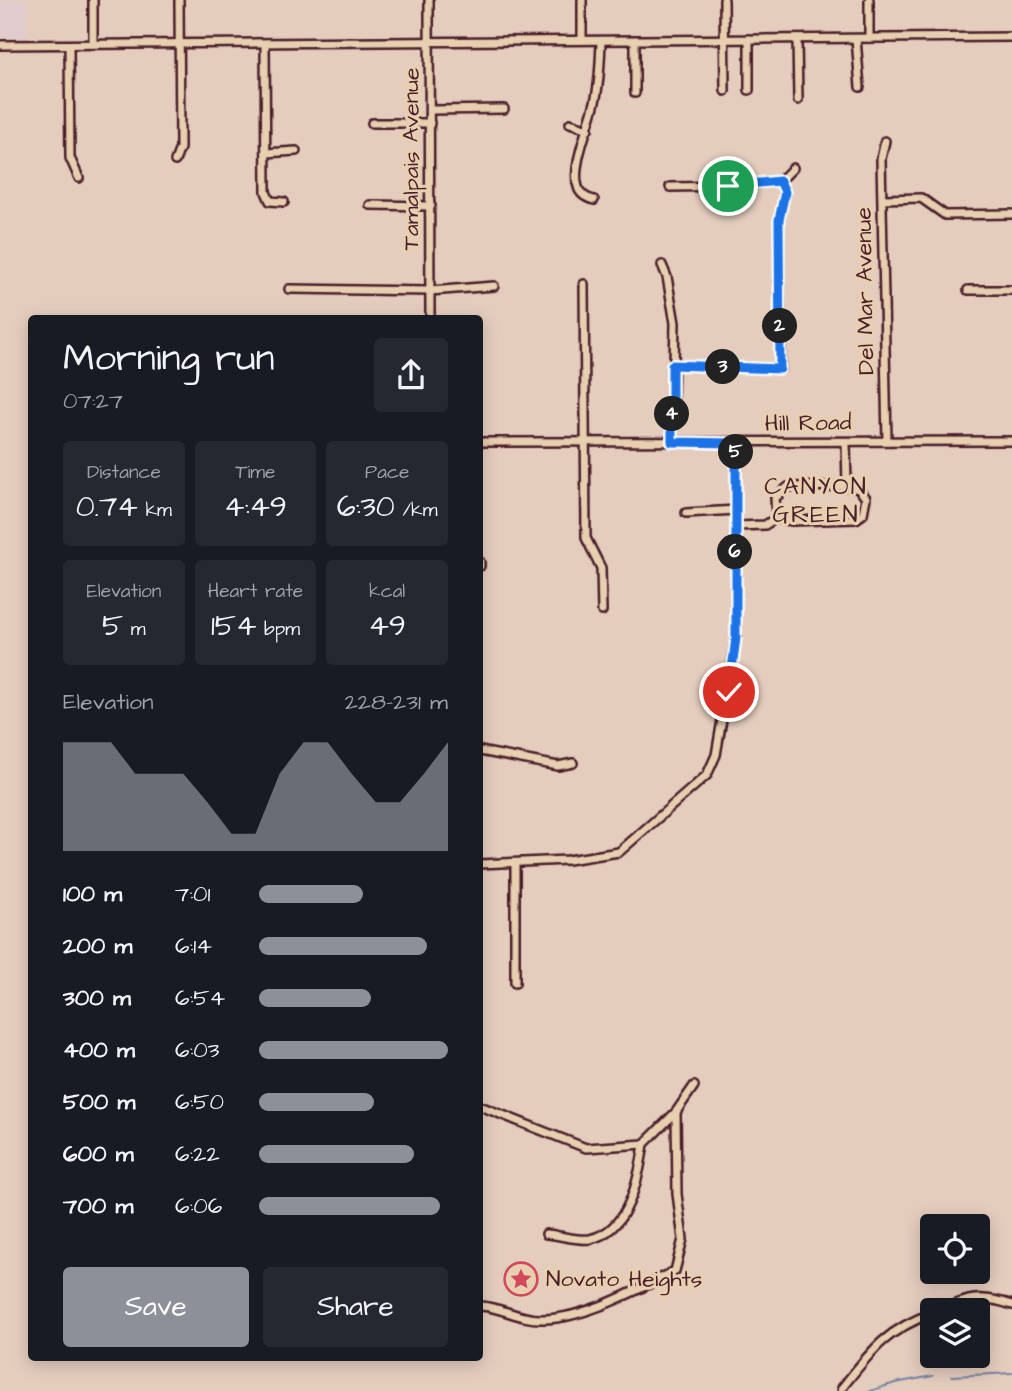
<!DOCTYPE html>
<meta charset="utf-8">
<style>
:root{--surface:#171b24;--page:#242831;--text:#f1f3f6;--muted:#9ea1a6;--accent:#8c9099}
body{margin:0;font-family:"Architects Daughter",sans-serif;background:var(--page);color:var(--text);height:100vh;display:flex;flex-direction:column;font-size:26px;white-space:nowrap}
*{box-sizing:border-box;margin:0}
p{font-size:23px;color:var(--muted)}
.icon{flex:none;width:38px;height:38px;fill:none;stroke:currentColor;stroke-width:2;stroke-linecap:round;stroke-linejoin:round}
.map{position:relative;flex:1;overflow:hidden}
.drawer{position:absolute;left:28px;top:315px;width:455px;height:1046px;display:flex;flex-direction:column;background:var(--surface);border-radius:7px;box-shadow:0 4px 18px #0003}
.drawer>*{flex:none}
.fabs{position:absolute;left:920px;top:1214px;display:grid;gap:14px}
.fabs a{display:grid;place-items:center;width:70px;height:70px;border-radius:7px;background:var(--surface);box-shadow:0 4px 18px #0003;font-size:35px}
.pin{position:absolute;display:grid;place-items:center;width:60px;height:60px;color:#fff;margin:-30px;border:4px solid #fff;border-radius:50%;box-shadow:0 2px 7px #0007}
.km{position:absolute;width:35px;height:35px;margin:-18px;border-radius:50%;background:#222;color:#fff;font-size:19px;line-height:35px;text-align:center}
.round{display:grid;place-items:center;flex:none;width:74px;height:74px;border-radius:7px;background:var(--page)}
.summary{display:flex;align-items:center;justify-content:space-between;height:119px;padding:0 35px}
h1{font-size:38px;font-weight:600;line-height:52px}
.metrics{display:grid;grid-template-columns:repeat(3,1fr);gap:10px;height:119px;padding:7px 35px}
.metrics div{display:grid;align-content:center;border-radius:7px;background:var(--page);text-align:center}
.metrics b{font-size:30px;font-weight:600}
.metrics small{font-size:19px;font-weight:400}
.metrics p{font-size:19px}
.chart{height:196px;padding:14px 35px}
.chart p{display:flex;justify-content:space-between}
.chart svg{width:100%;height:126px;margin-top:7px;fill:var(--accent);opacity:.7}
.primary-button{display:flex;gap:14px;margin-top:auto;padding:14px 35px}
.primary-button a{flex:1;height:80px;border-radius:7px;background:var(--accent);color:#fff;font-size:28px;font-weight:600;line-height:80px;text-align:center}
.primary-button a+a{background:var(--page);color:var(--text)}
ul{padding:0 35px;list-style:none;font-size:23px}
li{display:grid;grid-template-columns:112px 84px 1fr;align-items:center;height:52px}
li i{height:18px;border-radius:9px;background:var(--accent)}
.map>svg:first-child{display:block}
.built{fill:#e1cbcf}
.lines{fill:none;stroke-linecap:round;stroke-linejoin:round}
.stream{stroke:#7684a2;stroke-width:2}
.minor-casing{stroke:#4a1f2b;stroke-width:12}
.minor{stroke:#e8cfb0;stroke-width:7}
.route-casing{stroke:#fff;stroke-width:14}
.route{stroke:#1a73e8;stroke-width:9}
.labels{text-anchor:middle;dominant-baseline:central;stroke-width:6;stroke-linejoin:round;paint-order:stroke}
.street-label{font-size:23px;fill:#4a1f2b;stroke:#e8cfb0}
.poi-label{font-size:23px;fill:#4a1f2b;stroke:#e8cfb0;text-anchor:start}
.neighbourhood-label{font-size:24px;letter-spacing:2px;fill:#4a1f2b;stroke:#e8cfb0}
</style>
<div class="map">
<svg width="1012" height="1391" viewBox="0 0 1012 1391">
<rect width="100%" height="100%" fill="#e5cdbe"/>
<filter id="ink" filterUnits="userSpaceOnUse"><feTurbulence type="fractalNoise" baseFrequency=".0143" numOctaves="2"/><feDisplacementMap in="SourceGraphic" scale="14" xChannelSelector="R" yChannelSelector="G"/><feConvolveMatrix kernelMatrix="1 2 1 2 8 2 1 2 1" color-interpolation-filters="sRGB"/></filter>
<g filter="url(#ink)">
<!-- built -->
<rect class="built" x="0" y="0" width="27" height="37"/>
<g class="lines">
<!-- stream -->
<g class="stream">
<path d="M 952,1376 L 1012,1373"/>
<path d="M 870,1391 L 895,1383 L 933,1376"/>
</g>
<defs>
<g id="minor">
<path d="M 93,0 L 93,44"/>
<path d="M 429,0 L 430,318"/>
<path d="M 582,0 L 582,40"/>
<path d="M 724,0 L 725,91"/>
<path d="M 869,0 L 869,38"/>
<path d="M 749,39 L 749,90"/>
<path d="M 797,39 L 798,100"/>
<path d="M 856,39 L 860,87"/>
<path d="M 635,41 L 635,93"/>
<path d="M 265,44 L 266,192 L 270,201 L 284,202"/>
<path d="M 0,45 L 1012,37"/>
<path d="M 69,45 L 70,158 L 79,178"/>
<path d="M 431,110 L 504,109"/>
<path d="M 372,123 L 430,123"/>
<path d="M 570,123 L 588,129"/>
<path d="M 885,141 L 881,159 L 887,441"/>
<path d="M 266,153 L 296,151"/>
<path d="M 175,161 L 180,148 L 179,0"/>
<path d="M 780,181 L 793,168"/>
<path d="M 670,187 L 737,186 L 780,181 L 785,192 L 779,220 L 781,369 L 672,365"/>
<path d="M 883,199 L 921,198 L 945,215 L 1012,214"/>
<path d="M 594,200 C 586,198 580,195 578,187 C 571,166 590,124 595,102 C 600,82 600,62 601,42"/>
<path d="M 370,205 L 431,206"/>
<path d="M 662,265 L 667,277 L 675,323 L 672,442"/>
<path d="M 584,284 L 586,538 L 601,568 L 602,611"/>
<path d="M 289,289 L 430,291 L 494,286"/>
<path d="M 968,290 L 1012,290"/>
<path d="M 480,442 L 1012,441"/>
<path d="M 846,442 L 847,486"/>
<path d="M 847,486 L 859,489 L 866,498 L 863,514 L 856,519 L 792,521 L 776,518 L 775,498 L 788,487 Z"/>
<path d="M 686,513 L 736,510"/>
<path d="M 736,526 L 765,525 L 776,518"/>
<path d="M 480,562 L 480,566"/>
<path d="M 480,751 L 558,766 L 573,763"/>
<path d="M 480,864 L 568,860 L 619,852 L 707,775 L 716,755 L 736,638 L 736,443"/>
<path d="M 515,983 L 515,865"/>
<path d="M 480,1106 L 586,1148 L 644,1144 L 676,1112 L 694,1086"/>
<path d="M 546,1234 C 560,1235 577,1241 590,1239 C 629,1231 639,1178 644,1144"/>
<path d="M 480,1306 C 502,1307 520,1320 543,1319 C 583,1319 640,1289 675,1271 L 683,1239 L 677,1194 L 676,1112"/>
<path d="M 939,1311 C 968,1298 981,1294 1012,1305"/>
<path d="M 842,1388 C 871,1351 887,1329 933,1313"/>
</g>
</defs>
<!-- minor casing -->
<use href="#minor" class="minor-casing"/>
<!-- minor -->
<use href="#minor" class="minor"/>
</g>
</g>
<g class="lines" filter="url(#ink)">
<defs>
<path id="route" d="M 728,186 L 780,181 L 785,192 L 779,220 L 780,369 L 672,365 L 672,442 L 736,443 L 736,638 L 729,692"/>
</defs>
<!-- route casing -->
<use href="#route" class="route-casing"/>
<!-- route -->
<use href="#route" class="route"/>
</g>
<!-- icons -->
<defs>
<symbol id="sight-ring" viewBox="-11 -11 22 22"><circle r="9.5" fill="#e8cfb0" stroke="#d1495b" stroke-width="1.5"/><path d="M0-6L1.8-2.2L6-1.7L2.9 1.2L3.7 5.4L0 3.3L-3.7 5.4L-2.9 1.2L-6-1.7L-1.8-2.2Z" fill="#d1495b"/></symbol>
</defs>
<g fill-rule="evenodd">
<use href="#sight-ring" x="502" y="1260" width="38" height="38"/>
</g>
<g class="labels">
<!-- street labels -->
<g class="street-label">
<text transform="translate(411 159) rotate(-90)">Tamalpais Avenue</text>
<text transform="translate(865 291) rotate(-91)">Del Mar Avenue</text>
<text transform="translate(808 423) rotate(-1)">Hill Road</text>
</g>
<!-- poi labels -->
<g class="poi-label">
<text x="546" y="1279">Novato Heights</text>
</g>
<!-- neighbourhood labels -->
<g class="neighbourhood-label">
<text x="816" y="487">CANYON<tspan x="816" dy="28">GREEN</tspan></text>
</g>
</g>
</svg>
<div class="fabs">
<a><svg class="icon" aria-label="locate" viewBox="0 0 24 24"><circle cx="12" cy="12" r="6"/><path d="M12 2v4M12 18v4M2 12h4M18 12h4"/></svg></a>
<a><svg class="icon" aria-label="layers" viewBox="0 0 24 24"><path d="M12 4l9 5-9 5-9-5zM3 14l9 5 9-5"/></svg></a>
</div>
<div class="pin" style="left:728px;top:186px;background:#1e9e55"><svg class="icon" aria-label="arrive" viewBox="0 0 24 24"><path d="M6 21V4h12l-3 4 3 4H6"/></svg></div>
<div class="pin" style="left:729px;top:692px;background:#d93025"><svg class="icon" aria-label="check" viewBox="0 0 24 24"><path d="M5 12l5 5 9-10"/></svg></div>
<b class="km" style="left:780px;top:326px">2</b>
<b class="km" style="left:723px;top:367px">3</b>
<b class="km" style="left:672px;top:414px">4</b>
<b class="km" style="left:736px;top:452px">5</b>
<b class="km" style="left:735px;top:552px">6</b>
<section class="drawer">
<div class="summary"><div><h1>Morning run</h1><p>07:27</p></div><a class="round"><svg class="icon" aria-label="share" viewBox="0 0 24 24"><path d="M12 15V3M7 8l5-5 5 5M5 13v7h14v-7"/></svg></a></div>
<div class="metrics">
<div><p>Distance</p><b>0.74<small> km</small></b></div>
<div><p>Time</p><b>4:49</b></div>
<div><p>Pace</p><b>6:30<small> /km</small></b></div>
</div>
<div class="metrics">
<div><p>Elevation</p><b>5<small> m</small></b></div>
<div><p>Heart rate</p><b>154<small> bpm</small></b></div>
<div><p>kcal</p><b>49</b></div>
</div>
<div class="chart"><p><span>Elevation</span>228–231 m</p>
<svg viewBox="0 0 160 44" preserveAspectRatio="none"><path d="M0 44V6L10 6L20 6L30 17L40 17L50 17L60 27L70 38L80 38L90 17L100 6L110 6L120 17L130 27L140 27L150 17L160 6V44z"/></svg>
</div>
<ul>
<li><b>100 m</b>7:01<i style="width:55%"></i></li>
<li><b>200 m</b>6:14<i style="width:89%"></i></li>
<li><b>300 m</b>6:54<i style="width:59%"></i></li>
<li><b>400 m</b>6:03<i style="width:100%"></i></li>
<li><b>500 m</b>6:50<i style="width:61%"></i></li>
<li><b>600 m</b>6:22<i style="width:82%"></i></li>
<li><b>700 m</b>6:06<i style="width:96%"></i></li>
</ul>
<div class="primary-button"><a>Save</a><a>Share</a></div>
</section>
</div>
